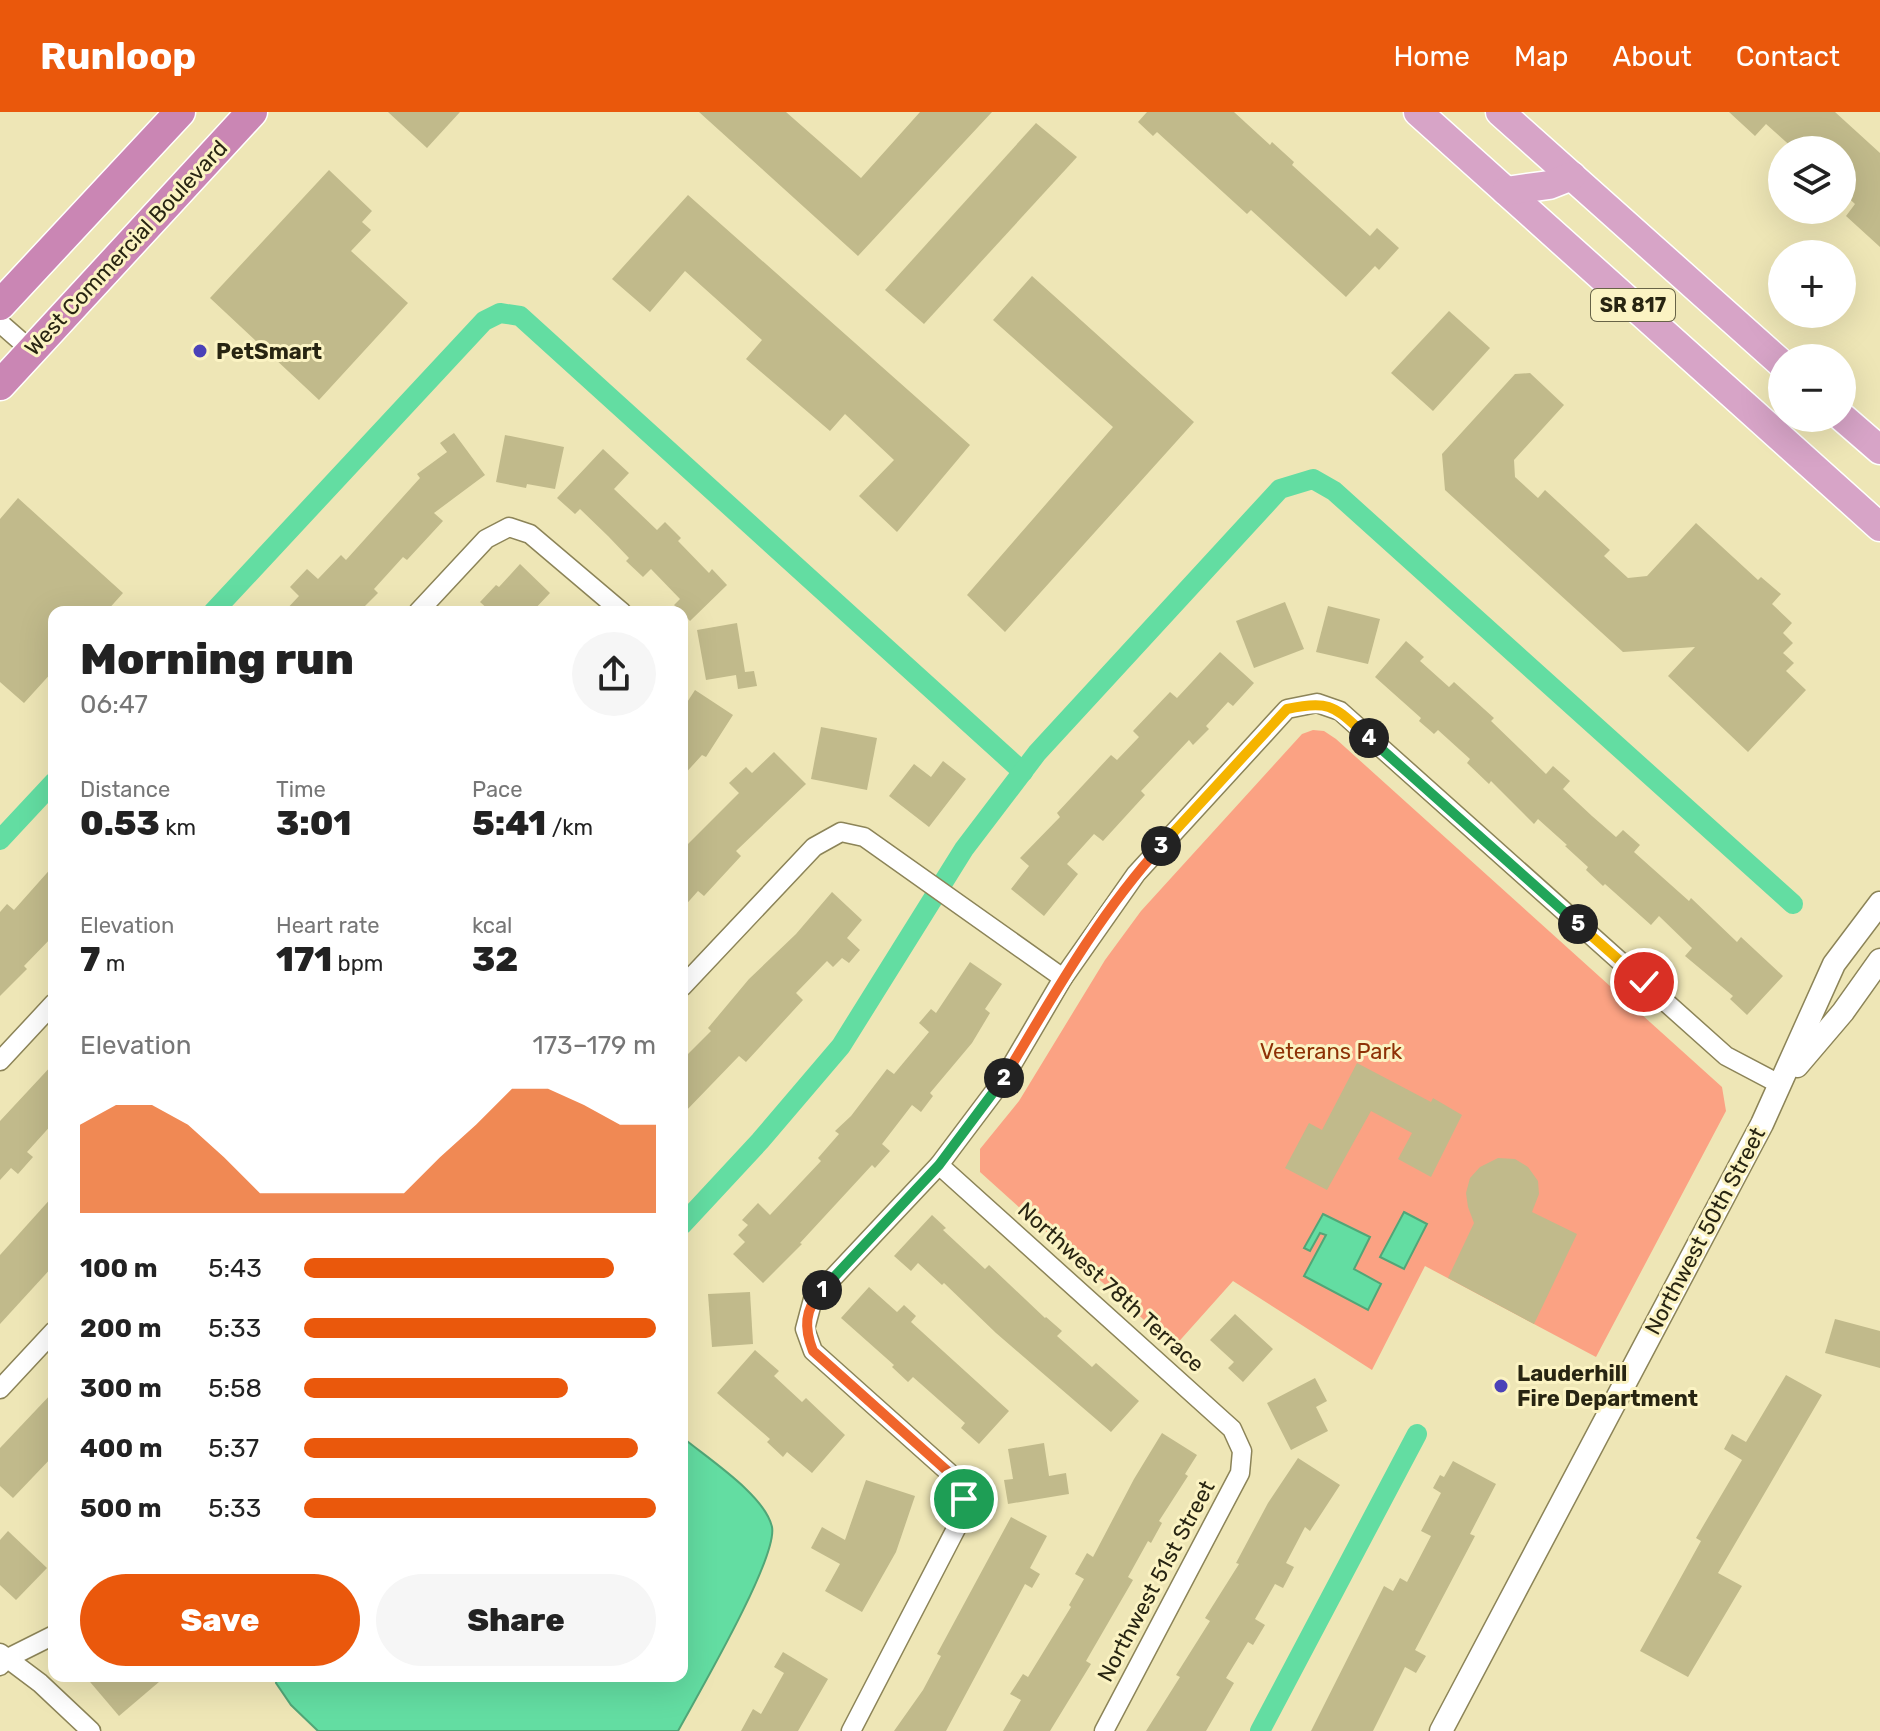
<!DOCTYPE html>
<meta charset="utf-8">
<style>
:root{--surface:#fff;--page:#f6f6f6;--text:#222;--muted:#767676;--accent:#ea580c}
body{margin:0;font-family:Rubik,sans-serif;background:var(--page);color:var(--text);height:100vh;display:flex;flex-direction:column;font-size:30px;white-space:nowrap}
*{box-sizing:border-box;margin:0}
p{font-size:26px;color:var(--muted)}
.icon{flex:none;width:44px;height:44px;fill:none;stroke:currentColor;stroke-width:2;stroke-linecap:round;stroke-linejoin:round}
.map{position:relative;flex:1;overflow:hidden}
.drawer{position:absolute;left:48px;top:494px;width:640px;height:1076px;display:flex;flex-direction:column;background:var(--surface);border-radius:16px;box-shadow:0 8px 32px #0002}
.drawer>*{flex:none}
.buttons{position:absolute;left:1768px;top:24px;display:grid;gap:16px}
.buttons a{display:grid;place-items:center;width:88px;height:88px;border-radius:50%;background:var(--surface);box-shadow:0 8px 32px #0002;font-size:40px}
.pin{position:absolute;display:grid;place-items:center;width:68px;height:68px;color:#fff;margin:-34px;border:4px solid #fff;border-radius:50%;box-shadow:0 2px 8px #0007}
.km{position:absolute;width:40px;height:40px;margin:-20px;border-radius:50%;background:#222;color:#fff;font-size:22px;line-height:40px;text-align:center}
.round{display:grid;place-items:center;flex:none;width:84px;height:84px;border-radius:42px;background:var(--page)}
.overview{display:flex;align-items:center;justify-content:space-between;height:136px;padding:0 32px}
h1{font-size:44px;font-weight:800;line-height:60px}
.figures{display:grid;grid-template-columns:repeat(3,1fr);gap:12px;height:136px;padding:8px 32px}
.figures div{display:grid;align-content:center}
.figures b{font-size:34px;font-weight:800}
.figures small{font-size:22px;font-weight:400}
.figures p{font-size:22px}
.chart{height:224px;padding:16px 32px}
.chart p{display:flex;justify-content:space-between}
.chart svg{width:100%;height:144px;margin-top:8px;fill:var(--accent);opacity:.7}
.button{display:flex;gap:16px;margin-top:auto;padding:16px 32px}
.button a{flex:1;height:92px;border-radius:48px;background:var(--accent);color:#fff;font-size:32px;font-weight:800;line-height:92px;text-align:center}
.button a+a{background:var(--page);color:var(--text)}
ul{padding:0 32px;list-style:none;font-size:26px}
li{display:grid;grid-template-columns:128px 96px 1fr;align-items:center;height:60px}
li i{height:20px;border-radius:10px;background:var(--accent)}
header{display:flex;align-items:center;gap:48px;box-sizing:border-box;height:112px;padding:0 40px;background:var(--accent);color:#fff}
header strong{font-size:38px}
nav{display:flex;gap:44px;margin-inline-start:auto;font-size:28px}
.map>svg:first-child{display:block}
.green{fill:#fba283}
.water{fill:#63dda2;stroke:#51a677;stroke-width:2}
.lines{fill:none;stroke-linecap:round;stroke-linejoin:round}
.canal{stroke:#63dda2;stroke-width:20}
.building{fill:#c1ba8b}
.minor-casing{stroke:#8c8458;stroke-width:21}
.tertiary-casing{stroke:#8c8458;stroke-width:25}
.primary-casing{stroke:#fff;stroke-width:31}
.trunk-casing{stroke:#fff;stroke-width:33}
.minor{stroke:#fff;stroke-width:18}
.tertiary{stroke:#fff;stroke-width:22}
.primary{stroke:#d7a4c7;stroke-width:28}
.trunk{stroke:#ca86b4;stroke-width:30}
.split-1-casing{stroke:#fff;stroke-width:16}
.split-2-casing{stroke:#fff;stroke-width:16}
.split-3-casing{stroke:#fff;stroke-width:16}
.split-4-casing{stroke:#fff;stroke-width:16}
.split-5-casing{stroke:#fff;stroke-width:16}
.split-6-casing{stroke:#fff;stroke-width:16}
.split-1{stroke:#f0652b;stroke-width:10}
.split-2{stroke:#22a559;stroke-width:10}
.split-3{stroke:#f0652b;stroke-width:10}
.split-4{stroke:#f5b400;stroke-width:10}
.split-5{stroke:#22a559;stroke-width:10}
.split-6{stroke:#f5b400;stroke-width:10}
.poi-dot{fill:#4b42b8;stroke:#fbf3c3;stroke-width:3}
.labels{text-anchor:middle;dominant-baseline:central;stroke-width:6;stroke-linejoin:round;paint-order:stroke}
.shield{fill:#fbf3c3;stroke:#676347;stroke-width:2}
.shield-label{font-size:20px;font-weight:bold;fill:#282512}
.street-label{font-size:22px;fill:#282512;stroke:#fbf3c3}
.poi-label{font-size:22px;font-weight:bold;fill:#282512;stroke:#fbf3c3;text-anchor:start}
.park-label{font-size:22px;fill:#8e3106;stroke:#fbf3c3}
</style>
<header>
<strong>Runloop</strong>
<nav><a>Home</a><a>Map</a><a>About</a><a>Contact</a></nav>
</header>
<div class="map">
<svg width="1880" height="1619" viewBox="0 0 1880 1619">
<rect width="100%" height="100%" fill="#eee6b6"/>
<!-- green -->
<path class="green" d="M 1313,618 L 1324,619 L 1336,627 L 1722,975 L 1726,999 L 1596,1245 L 1425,1154 L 1372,1258 L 1233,1169 L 1174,1235 L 980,1060 L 980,1037 L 1019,989 L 1105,848 L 1141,799 L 1302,622 Z"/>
<!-- water -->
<g class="water">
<path d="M 1404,1100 L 1427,1112 L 1404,1157 L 1380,1145 Z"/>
<path d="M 1323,1102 L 1370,1125 L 1354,1157 L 1381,1172 L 1368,1198 L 1304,1164 L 1326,1123 L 1320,1121 L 1310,1139 L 1304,1136 Z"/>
<path d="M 682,1325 C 707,1346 765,1383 772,1415 C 778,1446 697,1584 678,1619 L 318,1619 L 291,1593 L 276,1571 L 277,1564 L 682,1564 Z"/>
</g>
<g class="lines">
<!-- canal -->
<g class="canal">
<path d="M 213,500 L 484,209 L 500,201 L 520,204 L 1023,660"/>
<path d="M 0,728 L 54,670"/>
<path d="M 682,1113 L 760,1029 L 841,934 L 964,737 L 1037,641 L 1280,377 L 1313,367 L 1334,379 L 1793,792"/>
<path d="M 1260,1619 L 1417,1322"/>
</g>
</g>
<!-- building -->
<g class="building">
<path d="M 388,0 L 460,0 L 427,36 Z"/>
<path d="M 699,0 L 786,0 L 861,66 L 920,0 L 992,0 L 858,144 Z"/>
<path d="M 1147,0 L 1234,0 L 1270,33 L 1272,30 L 1294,50 L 1292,53 L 1370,124 L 1377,116 L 1399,136 L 1379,158 L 1375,154 L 1346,185 L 1251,98 L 1247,102 L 1157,20 L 1153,24 L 1138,10 Z"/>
<path d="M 1729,0 L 1835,0 L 1880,41 L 1880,135 L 1846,104 L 1855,92 L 1842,80 L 1842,38 L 1795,38 L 1766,12 L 1755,24 Z"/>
<path d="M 1036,11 L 1077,45 L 924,212 L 885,178 Z"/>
<path d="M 329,58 L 372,99 L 362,110 L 371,118 L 351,139 L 408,191 L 319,288 L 210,186 Z"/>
<path d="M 688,83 L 970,333 L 897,420 L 859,384 L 894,348 L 845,302 L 830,319 L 746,247 L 762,228 L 685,159 L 650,200 L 612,167 Z"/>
<path d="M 1032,164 L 1194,310 L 1005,520 L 967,483 L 1113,315 L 993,208 Z"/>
<path d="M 1449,199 L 1490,236 L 1433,299 L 1391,261 Z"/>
<path d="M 1530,261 L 1564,293 L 1514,348 L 1515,365 L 1538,386 L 1545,378 L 1610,438 L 1604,444 L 1628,466 L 1647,464 L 1696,411 L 1758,468 L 1761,465 L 1781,482 L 1772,492 L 1792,511 L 1783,521 L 1793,531 L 1783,541 L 1794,551 L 1786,559 L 1806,578 L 1748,640 L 1668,564 L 1695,535 L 1623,540 L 1445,378 L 1442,342 L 1515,262 Z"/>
<path d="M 454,321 L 485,363 L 434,401 L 443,409 L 407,448 L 403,445 L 374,477 L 378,481 L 359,500 L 284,500 L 299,484 L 290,475 L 307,457 L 318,467 L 341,443 L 346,448 L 420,366 L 417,362 L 447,340 L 440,331 Z"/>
<path d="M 505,323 L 564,335 L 555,377 L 527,372 L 526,376 L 496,370 Z"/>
<path d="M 603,337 L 629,361 L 614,377 L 657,418 L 665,410 L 681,426 L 678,429 L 709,461 L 712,457 L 727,473 L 690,509 L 674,493 L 680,487 L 651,457 L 643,465 L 626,449 L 629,446 L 608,424 L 580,397 L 575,402 L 557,386 Z"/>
<path d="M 18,386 L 123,481 L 106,500 L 54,500 L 54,558 L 24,591 L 0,570 L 0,407 Z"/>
<path d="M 520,452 L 550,481 L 532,500 L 491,500 L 480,490 L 496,473 L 499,475 Z"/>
<path d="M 1285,490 L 1304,537 L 1254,556 L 1236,509 Z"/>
<path d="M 1328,494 L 1380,507 L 1368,552 L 1316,540 Z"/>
<path d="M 737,511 L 745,560 L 754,559 L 757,574 L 738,577 L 736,563 L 706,568 L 697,518 Z"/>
<path d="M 1406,529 L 1424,545 L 1420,549 L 1449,575 L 1454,570 L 1494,606 L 1491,609 L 1546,662 L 1553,654 L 1570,669 L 1563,677 L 1592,704 L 1616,725 L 1623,718 L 1640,733 L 1634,740 L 1689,789 L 1691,786 L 1737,830 L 1741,825 L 1783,864 L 1747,903 L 1730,887 L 1733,884 L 1685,844 L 1692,836 L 1659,804 L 1651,813 L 1605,772 L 1603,774 L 1586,758 L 1588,755 L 1565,734 L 1567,733 L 1538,707 L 1534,712 L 1491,669 L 1489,672 L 1467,651 L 1470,647 L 1438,618 L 1434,622 L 1419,609 L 1421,606 L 1375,565 Z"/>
<path d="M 1220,540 L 1254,571 L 1233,594 L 1228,590 L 1206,614 L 1209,617 L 1193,633 L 1189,628 L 1141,679 L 1145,683 L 1103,729 L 1094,722 L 1067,752 L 1078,762 L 1044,804 L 1011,777 L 1029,754 L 1020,746 L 1060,705 L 1057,701 L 1111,643 L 1117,648 L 1139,625 L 1133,619 L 1170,580 L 1177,586 Z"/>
<path d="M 695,578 L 733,603 L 706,645 L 702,643 L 682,665 L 682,598 Z"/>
<path d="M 821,615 L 877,626 L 867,678 L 811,667 Z"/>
<path d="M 774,640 L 806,672 L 736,739 L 741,744 L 704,784 L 698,779 L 682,797 L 682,738 L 739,681 L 729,671 L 746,655 L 752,661 Z"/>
<path d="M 943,649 L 966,667 L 929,715 L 889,684 L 914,652 L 931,665 Z"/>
<path d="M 54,753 L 54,823 L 24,854 L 27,857 L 0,884 L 0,800 L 7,792 L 14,798 Z"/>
<path d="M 832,780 L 862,808 L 847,826 L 860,838 L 849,851 L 842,846 L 833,855 L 827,849 L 796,881 L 803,888 L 746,950 L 739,944 L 682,1003 L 682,948 L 711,919 L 708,916 L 749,867 L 796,822 Z"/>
<path d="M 970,850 L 1002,872 L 985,897 L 990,901 L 972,931 L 930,981 L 933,984 L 921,1000 L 912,993 L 882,1032 L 890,1039 L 875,1056 L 872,1053 L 800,1131 L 802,1132 L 763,1171 L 733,1142 L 745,1130 L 738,1123 L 748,1113 L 742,1108 L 758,1091 L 770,1103 L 821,1049 L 818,1046 L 839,1022 L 835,1019 L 851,1004 L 887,957 L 894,962 L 929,920 L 919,911 L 931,897 L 936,901 Z"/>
<path d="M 54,951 L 54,1010 L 27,1040 L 33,1045 L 18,1062 L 11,1056 L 0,1068 L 0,1009 Z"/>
<path d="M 1357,951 L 1431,990 L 1433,986 L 1462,1003 L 1431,1065 L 1398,1047 L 1412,1021 L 1371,999 L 1327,1078 L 1285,1056 L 1309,1011 L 1322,1018 Z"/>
<path d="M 1498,1046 L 1515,1047 L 1528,1055 L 1538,1069 L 1539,1082 L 1532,1100 L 1577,1122 L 1534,1212 L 1448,1166 L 1474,1111 L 1468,1095 L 1466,1081 L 1470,1066 L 1480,1055 Z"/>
<path d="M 54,1083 L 54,1153 L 0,1212 L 0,1143 Z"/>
<path d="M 932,1103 L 946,1116 L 943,1118 L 985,1157 L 989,1153 L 1045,1206 L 1046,1205 L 1062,1219 L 1057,1224 L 1092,1255 L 1096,1251 L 1139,1289 L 1111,1320 L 996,1221 L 944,1171 L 942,1173 L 918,1151 L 911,1159 L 894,1144 Z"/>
<path d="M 869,1175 L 897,1200 L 904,1193 L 916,1204 L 911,1210 L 1009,1299 L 979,1332 L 961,1316 L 965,1311 L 913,1265 L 908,1270 L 892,1255 L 894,1253 L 841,1206 Z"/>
<path d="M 750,1180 L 753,1232 L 712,1235 L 708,1182 Z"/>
<path d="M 1235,1202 L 1273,1237 L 1243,1270 L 1228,1256 L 1234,1250 L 1210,1228 Z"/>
<path d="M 1835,1207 L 1880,1219 L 1880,1256 L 1825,1241 Z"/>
<path d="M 755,1238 L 779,1259 L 774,1264 L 802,1290 L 806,1286 L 845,1323 L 812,1361 L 787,1340 L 783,1345 L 767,1330 L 770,1327 L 717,1281 Z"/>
<path d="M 1786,1263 L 1822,1283 L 1718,1461 L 1742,1474 L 1688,1565 L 1640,1539 L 1701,1429 L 1696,1426 L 1742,1348 L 1724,1337 L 1732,1322 L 1746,1330 Z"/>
<path d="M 1315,1266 L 1327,1289 L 1316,1295 L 1328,1319 L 1291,1338 L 1267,1291 Z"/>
<path d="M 54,1279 L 54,1343 L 13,1386 L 0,1374 L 0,1336 Z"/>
<path d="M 1162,1321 L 1197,1343 L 1185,1362 L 1188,1364 L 1159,1409 L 1162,1411 L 1151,1431 L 1148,1429 L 1128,1465 L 1133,1468 L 1086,1549 L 1091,1552 L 1050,1619 L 1003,1619 L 1021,1588 L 1010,1582 L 1023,1562 L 1028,1565 L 1071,1495 L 1069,1493 L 1084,1467 L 1075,1462 L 1087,1441 L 1093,1445 L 1134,1367 Z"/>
<path d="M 1044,1331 L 1049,1364 L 1066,1361 L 1069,1382 L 1008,1392 L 1004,1368 L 1013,1367 L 1008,1337 Z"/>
<path d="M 1298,1346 L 1340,1373 L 1310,1419 L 1305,1415 L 1286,1451 L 1294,1455 L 1283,1476 L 1275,1472 L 1255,1507 L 1265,1513 L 1253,1533 L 1248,1530 L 1226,1566 L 1234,1571 L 1206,1619 L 1146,1619 L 1180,1565 L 1176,1563 L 1210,1509 L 1205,1506 L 1239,1452 L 1236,1451 L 1268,1391 Z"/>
<path d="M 1453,1349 L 1496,1372 L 1470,1422 L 1475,1424 L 1415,1538 L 1426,1544 L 1416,1561 L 1405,1555 L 1373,1619 L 1311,1619 L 1384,1474 L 1393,1479 L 1400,1466 L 1407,1470 L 1431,1424 L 1421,1419 L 1441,1381 L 1433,1376 L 1440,1363 L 1444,1365 Z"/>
<path d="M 866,1368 L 915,1384 L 896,1440 L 862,1500 L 825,1479 L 840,1452 L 811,1436 L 822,1415 L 845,1428 Z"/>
<path d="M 1011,1405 L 1047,1424 L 1030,1456 L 1040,1462 L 1032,1476 L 1025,1472 L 946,1619 L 894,1619 L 923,1578 L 941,1544 L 937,1542 Z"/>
<path d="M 8,1419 L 47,1456 L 16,1488 L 0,1473 L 0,1428 Z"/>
<path d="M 783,1540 L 828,1567 L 798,1619 L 741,1619 L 753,1597 L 761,1602 L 784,1561 L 774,1555 Z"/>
<path d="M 85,1564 L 166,1564 L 119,1604 Z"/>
</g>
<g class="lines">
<defs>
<g id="minor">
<path d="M 0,211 L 32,239"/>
<path d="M 418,500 L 486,427 L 509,415 L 530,422 L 622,500"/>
<path d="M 682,875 L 814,735 L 841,720 L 864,725 L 1063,866"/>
<path d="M 0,949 L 54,891"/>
<path d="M 939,1053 L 1232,1317 L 1242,1339 L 1240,1361 L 1104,1619"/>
<path d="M 0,1277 L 54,1219"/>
<path d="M 0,1541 L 40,1571 L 91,1619"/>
<path d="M 0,1554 L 6,1547 L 54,1523"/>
<path d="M 851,1619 L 959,1411 L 964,1387 L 954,1365 L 813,1239 L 805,1217 L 813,1187 L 939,1053 L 1003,968 L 1063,866 L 1136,762 L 1287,597 L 1317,591 L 1340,599 L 1726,944 L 1781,973"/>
</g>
<g id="tertiary">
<path d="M 1797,954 L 1843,900 L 1880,848"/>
<path d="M 1441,1619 L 1762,1012 L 1834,852 L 1880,791"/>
</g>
<g id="primary">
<path d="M 1418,0 L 1880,415"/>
<path d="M 1500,0 L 1782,252"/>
<path d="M 1506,79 L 1549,73 L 1572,64"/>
<path d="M 1842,305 L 1880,338"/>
</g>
<g id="trunk">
<path d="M 0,193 L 180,0"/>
<path d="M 0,273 L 252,0"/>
</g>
</defs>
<!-- minor casing -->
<use href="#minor" class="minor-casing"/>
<!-- tertiary casing -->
<use href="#tertiary" class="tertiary-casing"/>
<!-- primary casing -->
<use href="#primary" class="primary-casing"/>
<!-- trunk casing -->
<use href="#trunk" class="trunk-casing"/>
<!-- minor -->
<use href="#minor" class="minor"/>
<!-- tertiary -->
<use href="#tertiary" class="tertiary"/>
<!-- primary -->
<use href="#primary" class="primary"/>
<!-- trunk -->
<use href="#trunk" class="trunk"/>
</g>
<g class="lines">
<defs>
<path id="split-1" d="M 822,1178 C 804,1198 804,1216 813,1239 L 954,1365 L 964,1387"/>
<path id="split-2" d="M 822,1178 L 939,1053 L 1004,966"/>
<path id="split-3" d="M 1004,966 C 1052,886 1098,803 1161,734"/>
<path id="split-4" d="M 1161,734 L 1287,597 C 1333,587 1335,596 1369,626"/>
<path id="split-5" d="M 1369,626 L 1578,812"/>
<path id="split-6" d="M 1578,812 L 1644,870"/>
</defs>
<!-- split-1 casing -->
<use href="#split-1" class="split-1-casing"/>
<!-- split-2 casing -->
<use href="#split-2" class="split-2-casing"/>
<!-- split-3 casing -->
<use href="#split-3" class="split-3-casing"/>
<!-- split-4 casing -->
<use href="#split-4" class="split-4-casing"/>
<!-- split-5 casing -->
<use href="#split-5" class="split-5-casing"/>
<!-- split-6 casing -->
<use href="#split-6" class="split-6-casing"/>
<!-- split-1 -->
<use href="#split-1" class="split-1"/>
<!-- split-2 -->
<use href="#split-2" class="split-2"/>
<!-- split-3 -->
<use href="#split-3" class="split-3"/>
<!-- split-4 -->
<use href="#split-4" class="split-4"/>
<!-- split-5 -->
<use href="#split-5" class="split-5"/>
<!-- split-6 -->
<use href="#split-6" class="split-6"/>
</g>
<!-- markers -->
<g class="poi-dot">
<circle cx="200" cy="239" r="8"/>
<circle cx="1501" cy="1274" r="8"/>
</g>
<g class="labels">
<!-- shield labels -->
<rect class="shield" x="1591" y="177" width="84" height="32" rx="6"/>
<g class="shield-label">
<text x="1633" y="193">SR 817</text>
</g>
<!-- street labels -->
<g class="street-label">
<text transform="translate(126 136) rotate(-47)">West Commercial Boulevard</text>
<text transform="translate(1705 1119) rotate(-62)">Northwest 50th Street</text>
<text transform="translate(1111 1175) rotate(42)">Northwest 78th Terrace</text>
<text transform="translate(1156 1469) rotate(-62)">Northwest 51st Street</text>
</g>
<!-- poi labels -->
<g class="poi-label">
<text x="216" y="239">PetSmart</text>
<text x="1517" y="1261">Lauderhill<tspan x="1517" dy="25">Fire Department</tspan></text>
</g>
<!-- park labels -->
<g class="park-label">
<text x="1331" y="939">Veterans Park</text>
</g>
</g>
</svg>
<div class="buttons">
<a><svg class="icon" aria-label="layers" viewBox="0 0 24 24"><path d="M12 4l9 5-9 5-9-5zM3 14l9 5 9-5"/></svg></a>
<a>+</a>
<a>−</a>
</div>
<div class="pin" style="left:964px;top:1387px;background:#1e9e55"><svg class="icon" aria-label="arrive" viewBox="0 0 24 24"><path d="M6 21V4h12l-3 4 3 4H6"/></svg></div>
<div class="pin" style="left:1644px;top:870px;background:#d93025"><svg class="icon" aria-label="check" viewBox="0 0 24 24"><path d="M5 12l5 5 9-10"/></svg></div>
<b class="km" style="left:822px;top:1178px">1</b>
<b class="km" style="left:1004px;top:966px">2</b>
<b class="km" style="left:1161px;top:734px">3</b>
<b class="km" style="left:1369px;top:626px">4</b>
<b class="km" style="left:1578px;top:812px">5</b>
<section class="drawer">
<div class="overview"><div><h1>Morning run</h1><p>06:47</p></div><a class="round"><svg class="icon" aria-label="share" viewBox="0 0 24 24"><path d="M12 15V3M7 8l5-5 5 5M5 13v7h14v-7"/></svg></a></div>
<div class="figures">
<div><p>Distance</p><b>0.53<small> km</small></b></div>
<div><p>Time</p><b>3:01</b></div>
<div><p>Pace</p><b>5:41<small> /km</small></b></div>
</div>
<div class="figures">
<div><p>Elevation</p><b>7<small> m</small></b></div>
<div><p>Heart rate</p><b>171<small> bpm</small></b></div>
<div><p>kcal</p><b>32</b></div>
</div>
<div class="chart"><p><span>Elevation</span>173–179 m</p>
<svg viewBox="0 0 160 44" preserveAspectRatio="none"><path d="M0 44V17L10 11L20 11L30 17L40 27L50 38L60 38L70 38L80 38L90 38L100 27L110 17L120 6L130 6L140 11L150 17L160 17V44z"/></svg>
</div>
<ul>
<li><b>100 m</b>5:43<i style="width:88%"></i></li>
<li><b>200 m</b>5:33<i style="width:100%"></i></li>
<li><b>300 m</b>5:58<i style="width:75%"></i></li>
<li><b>400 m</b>5:37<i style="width:95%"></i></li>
<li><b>500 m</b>5:33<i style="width:100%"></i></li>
</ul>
<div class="button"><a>Save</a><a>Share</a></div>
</section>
</div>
